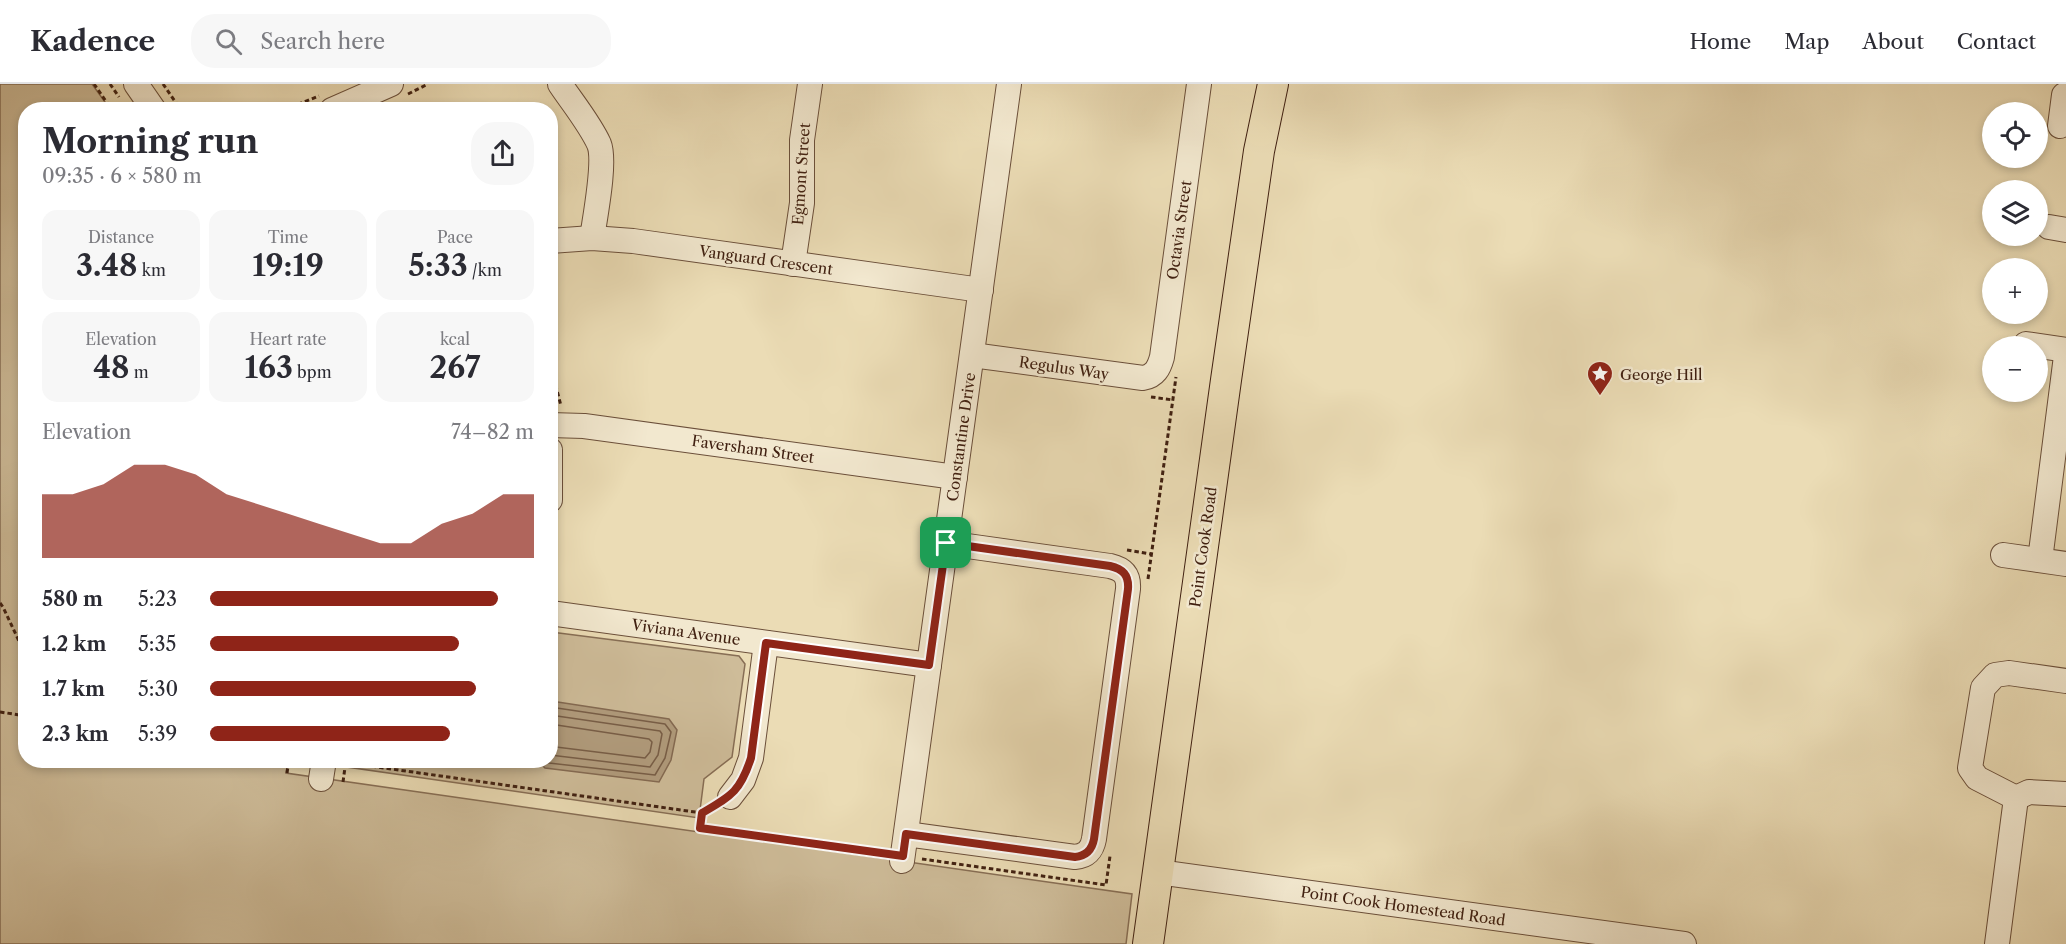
<!DOCTYPE html>
<meta charset="utf-8">
<style>
:root{--surface:#fff;--page:#f7f7f7;--text:#2b2b33;--muted:#7c7c81;--line:#e1e1e2;--accent:#8f2418}
body{margin:0;font-family:"Libre Caslon Text",serif;background:var(--page);color:var(--text);height:100vh;display:flex;flex-direction:column;font-size:22px;white-space:nowrap}
*{box-sizing:border-box;margin:0}
p{font-size:20px;color:var(--muted)}
.icon{flex:none;width:33px;height:33px;fill:none;stroke:currentColor;stroke-width:2;stroke-linecap:round;stroke-linejoin:round}
.map{position:relative;flex:1;overflow:hidden}
.side{position:absolute;left:18px;top:18px;width:540px;height:666px;display:flex;flex-direction:column;background:var(--surface);border-radius:24px;box-shadow:0 3px 9px #0003}
.side>*{flex:none}
.tools{position:absolute;left:1982px;top:18px;display:grid;gap:12px}
.tools a{display:grid;place-items:center;width:66px;height:66px;border-radius:50%;background:var(--surface);box-shadow:0 3px 9px #0003;font-size:30px}
.pin{position:absolute;display:grid;place-items:center;width:51px;height:51px;color:#fff;margin:-26px;border-radius:12px;box-shadow:0 3px 9px #0006}
.round{display:grid;place-items:center;flex:none;width:63px;height:63px;border-radius:24px;background:var(--page)}
.summary{display:flex;align-items:center;justify-content:space-between;height:102px;padding:0 24px}
h1{font-size:33px;font-weight:800;line-height:45px}
.metrics{display:grid;grid-template-columns:repeat(3,1fr);gap:9px;height:102px;padding:6px 24px}
.metrics div{display:grid;align-content:center;border-radius:15px;background:var(--page);text-align:center}
.metrics b{font-size:30px;font-weight:800}
.metrics small{font-size:16px;font-weight:400}
.metrics p{font-size:16px}
.chart{height:168px;padding:12px 24px}
.chart p{display:flex;justify-content:space-between}
.chart svg{width:100%;height:108px;margin-top:6px;fill:var(--accent);opacity:.7}
ul{padding:0 24px;list-style:none;font-size:20px}
li{display:grid;grid-template-columns:96px 72px 1fr;align-items:center;height:45px}
li i{height:15px;border-radius:8px;background:var(--accent)}
header{display:flex;align-items:center;gap:36px;box-sizing:border-box;height:84px;padding:0 30px;background:var(--surface);border-bottom:2px solid var(--line)}
header strong{font-size:28px}
nav{display:flex;gap:33px;margin-inline-start:auto;font-size:21px}
.search{width:420px;height:54px;background:var(--page);display:flex;align-items:center;gap:15px;box-sizing:border-box;padding:0 21px;border-radius:24px;color:var(--muted);font-size:22px}
.map>svg:first-child{display:block}
.green{fill:#cebc99;stroke:#876e55;stroke-width:1.5}
.water{fill:#b19c7d;stroke:#846a52;stroke-width:1.5}
.lines{fill:none;stroke-linecap:round;stroke-linejoin:round}
.shore{stroke:#785e47;stroke-width:1.5}
.minor-casing{stroke:#6b4f3a;stroke-width:26}
.major-casing{stroke:#402011;stroke-width:32}
.path{stroke:#402011;stroke-width:3;stroke-dasharray:4.5 3;stroke-linecap:butt}
.minor{stroke:#f2e8cf;stroke-width:24}
.major{stroke:#ebdcb5;stroke-width:30}
.route-casing{stroke:#fff;stroke-width:12}
.route{stroke:#8f2418;stroke-width:8}
.labels{text-anchor:middle;dominant-baseline:central;stroke-width:5;stroke-linejoin:round;paint-order:stroke}
.street-label{font-size:15px;fill:#402011;stroke:#f2e8cf}
.poi-label{font-size:15px;fill:#402011;stroke:#f2e8cf;text-anchor:start}
</style>
<header>
<strong>Kadence</strong>
<div class="search"><svg class="icon" aria-label="search" viewBox="0 0 24 24"><circle cx="10" cy="10" r="6"/><path d="M15 15l6 6"/></svg>Search here</div>
<nav><a>Home</a><a>Map</a><a>About</a><a>Contact</a></nav>
</header>
<div class="map">
<svg width="2066" height="860" viewBox="0 0 2066 860">
<rect width="100%" height="100%" fill="#ebdcb5"/>
<filter id="stains"><feTurbulence type="fractalNoise" baseFrequency=".00333" numOctaves="4"/><feColorMatrix values="0 0 0 0 .2 0 0 0 0 .09 0 0 0 0 .02 0 0 0 .5 -.17"/></filter>
<radialGradient id="worn" r=".72"><stop offset=".6" stop-color="#630" stop-opacity="0"/><stop offset="1" stop-color="#630" stop-opacity=".3"/></radialGradient>
<!-- green -->
<g class="green">
<path d="M 0,0 L 92,0 L 110,25 L 26,26 L 26,676 L 288,677 L 286,689 L 1132,810 L 1126,860 L 0,860 Z"/>
<path d="M 551,548 L 739,572 L 745,580 L 732,673 L 704,695 L 699,734 L 347,683 L 348,676 L 550,676 Z"/>
</g>
<!-- water -->
<path class="water" d="M 551,617 L 669,635 L 677,646 L 671,676 L 659,698 L 545,684 L 538,677 L 550,676 Z"/>
<g class="lines">
<!-- shore -->
<g class="shore">
<path d="M 550,631 L 660,647 L 662,650 L 658,671 L 650,683 L 550,671"/>
<path d="M 550,640 L 649,655 L 652,658 L 650,668 L 645,674 L 556,663 L 550,658"/>
<path d="M 545,676 L 549,679 L 655,691 L 665,674 L 671,648 L 665,640 L 550,623"/>
</g>
<defs>
<g id="minor">
<path d="M 136,0 L 154,26"/>
<path d="M 560,0 C 572,18 590,40 599,60 C 606,77 595,133 592,154"/>
<path d="M 332,26 L 391,0"/>
<path d="M 2060,42 L 2064,11"/>
<path d="M 2049,143 L 2066,146"/>
<path d="M 550,157 L 592,154 L 633,157 L 981,206"/>
<path d="M 793,180 L 802,119 L 802,56 L 810,0"/>
<path d="M 2026,260 L 2066,266"/>
<path d="M 972,271 L 1143,294 C 1155,292 1159,284 1162,273 L 1199,0"/>
<path d="M 550,341 L 584,342 L 955,393"/>
<path d="M 550,366 L 550,416"/>
<path d="M 2003,471 L 2066,480"/>
<path d="M 2040,476 L 2066,272"/>
<path d="M 550,529 L 929,581"/>
<path d="M 321,695 L 324,676"/>
<path d="M 730,713 L 743,696 L 751,674 L 766,559"/>
<path d="M 2016,714 L 2029,708 L 2066,710"/>
<path d="M 906,750 L 1075,773 C 1086,772 1092,766 1094,755 L 1128,505 C 1129,491 1123,485 1110,482 L 946,459"/>
<path d="M 902,777 L 1009,0"/>
<path d="M 1158,788 L 1684,860"/>
<path d="M 1997,860 L 2016,714 L 1977,694 L 1970,684 L 1983,604 L 1995,591 L 2009,589 L 2066,597"/>
</g>
<path id="major" d="M 1148,860 L 1226,296 L 1259,67 L 1273,0"/>
</defs>
<!-- minor casing -->
<use href="#minor" class="minor-casing"/>
<!-- major casing -->
<use href="#major" class="major-casing"/>
<!-- path -->
<g class="path">
<path d="M 94,0 L 112,26"/>
<path d="M 110,0 L 119,13"/>
<path d="M 163,0 L 181,26"/>
<path d="M 408,10 L 428,0"/>
<path d="M 284,26 L 319,12"/>
<path d="M 550,279 L 561,322"/>
<path d="M 1151,313 L 1173,316"/>
<path d="M 1127,466 L 1151,470"/>
<path d="M 1148,495 L 1176,293"/>
<path d="M 0,519 L 3,523 L 26,572"/>
<path d="M 0,628 L 26,632"/>
<path d="M 342,678 L 702,729"/>
<path d="M 287,689 L 289,676"/>
<path d="M 343,698 L 346,676"/>
<path d="M 714,723 L 702,729 L 700,744 L 883,769"/>
<path d="M 922,775 L 1106,801 L 1110,772"/>
</g>
<!-- minor -->
<use href="#minor" class="minor"/>
<!-- major -->
<use href="#major" class="major"/>
</g>
<g class="lines">
<defs>
<path id="route" d="M 946,459 L 1110,482 C 1123,485 1129,491 1128,505 L 1094,755 C 1092,766 1086,772 1075,773 L 906,750 L 903,772 L 700,744 L 702,729 C 731,712 740,708 751,674 L 766,559 L 929,581 Z"/>
</defs>
<!-- route casing -->
<use href="#route" class="route-casing"/>
<!-- route -->
<use href="#route" class="route"/>
</g>
<!-- icons -->
<defs>
<symbol id="sight-pin" viewBox="-11 -11 22 30"><path d="M0 17L-7.5 6A9.5 9.5 0 1 1 7.5 6Z" fill="#8f2418" stroke="#f2e8cf"/><path d="M0-6L1.8-2.2L6-1.7L2.9 1.2L3.7 5.4L0 3.3L-3.7 5.4L-2.9 1.2L-6-1.7L-1.8-2.2Z" fill="#fff"/></symbol>
</defs>
<g fill-rule="evenodd">
<use href="#sight-pin" x="1585" y="275" width="30" height="40"/>
</g>
<g class="labels">
<!-- street labels -->
<g class="street-label">
<text transform="translate(801 90) rotate(-86)">Egmont Street</text>
<text transform="translate(1179 146) rotate(-82)">Octavia Street</text>
<text transform="translate(766 176) rotate(8)">Vanguard Crescent</text>
<text transform="translate(1064 284) rotate(8)">Regulus Way</text>
<text transform="translate(961 353) rotate(-82)">Constantine Drive</text>
<text transform="translate(753 365) rotate(8)">Faversham Street</text>
<text transform="translate(1203 463) rotate(-82)">Point Cook Road</text>
<text transform="translate(686 548) rotate(8)">Viviana Avenue</text>
<text transform="translate(1403 822) rotate(8)">Point Cook Homestead Road</text>
</g>
<!-- poi labels -->
<g class="poi-label">
<text x="1620" y="290">George Hill</text>
</g>
</g>
<rect width="100%" height="100%" filter="url(#stains)"/>
<rect width="100%" height="100%" fill="url(#worn)"/>
</svg>
<div class="tools">
<a><svg class="icon" aria-label="locate" viewBox="0 0 24 24"><circle cx="12" cy="12" r="6"/><path d="M12 2v4M12 18v4M2 12h4M18 12h4"/></svg></a>
<a><svg class="icon" aria-label="layers" viewBox="0 0 24 24"><path d="M12 4l9 5-9 5-9-5zM3 14l9 5 9-5"/></svg></a>
<a>+</a>
<a>−</a>
</div>
<div class="pin" style="left:946px;top:459px;background:#1e9e55"><svg class="icon" aria-label="arrive" viewBox="0 0 24 24"><path d="M6 21V4h12l-3 4 3 4H6"/></svg></div>
<section class="side">
<div class="summary"><div><h1>Morning run</h1><p>09:35 · 6 × 580 m</p></div><a class="round"><svg class="icon" aria-label="share" viewBox="0 0 24 24"><path d="M12 15V3M7 8l5-5 5 5M5 13v7h14v-7"/></svg></a></div>
<div class="metrics">
<div><p>Distance</p><b>3.48<small> km</small></b></div>
<div><p>Time</p><b>19:19</b></div>
<div><p>Pace</p><b>5:33<small> /km</small></b></div>
</div>
<div class="metrics">
<div><p>Elevation</p><b>48<small> m</small></b></div>
<div><p>Heart rate</p><b>163<small> bpm</small></b></div>
<div><p>kcal</p><b>267</b></div>
</div>
<div class="chart"><p><span>Elevation</span>74–82 m</p>
<svg viewBox="0 0 160 44" preserveAspectRatio="none"><path d="M0 44V18L10 18L20 14L30 6L40 6L50 10L60 18L70 22L80 26L90 30L100 34L110 38L120 38L130 30L140 26L150 18L160 18V44z"/></svg>
</div>
<ul>
<li><b>580 m</b>5:23<i style="width:89%"></i></li>
<li><b>1.2 km</b>5:35<i style="width:77%"></i></li>
<li><b>1.7 km</b>5:30<i style="width:82%"></i></li>
<li><b>2.3 km</b>5:39<i style="width:74%"></i></li>
</ul>
</section>
</div>
